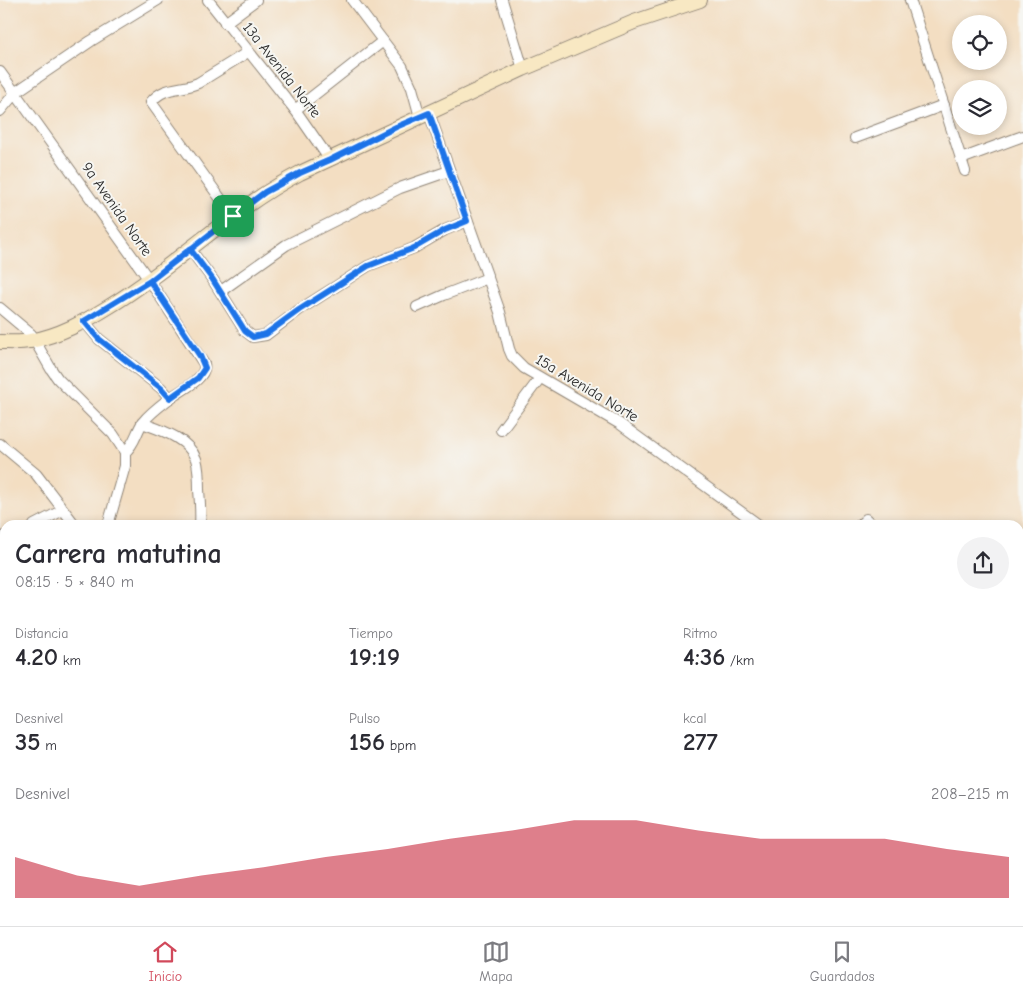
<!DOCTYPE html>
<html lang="es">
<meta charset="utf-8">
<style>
:root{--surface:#fff;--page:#f2f2f3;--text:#2b2b33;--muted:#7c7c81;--line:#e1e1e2;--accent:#d1495b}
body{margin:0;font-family:"Comic Neue",sans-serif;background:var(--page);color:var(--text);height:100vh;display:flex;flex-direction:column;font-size:19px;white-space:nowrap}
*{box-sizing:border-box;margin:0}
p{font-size:16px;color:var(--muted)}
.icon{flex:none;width:28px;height:28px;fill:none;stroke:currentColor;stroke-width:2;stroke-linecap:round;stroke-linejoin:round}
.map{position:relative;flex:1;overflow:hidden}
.sheet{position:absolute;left:0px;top:520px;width:1024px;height:406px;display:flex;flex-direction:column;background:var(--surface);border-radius:15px 15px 0 0;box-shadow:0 2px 8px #0003}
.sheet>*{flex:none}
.fabs{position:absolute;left:952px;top:15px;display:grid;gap:10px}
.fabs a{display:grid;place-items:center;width:55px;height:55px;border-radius:50%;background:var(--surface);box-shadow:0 2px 8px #0003;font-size:25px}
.pin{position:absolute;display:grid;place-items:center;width:42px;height:42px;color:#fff;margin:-21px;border-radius:10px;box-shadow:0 2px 8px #0006}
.round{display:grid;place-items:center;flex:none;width:52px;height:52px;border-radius:26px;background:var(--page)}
.summary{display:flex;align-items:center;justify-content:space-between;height:85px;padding:0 15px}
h1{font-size:28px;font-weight:800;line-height:38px}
.metrics{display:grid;grid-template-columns:repeat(3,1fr);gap:8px;height:85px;padding:5px 15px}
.metrics div{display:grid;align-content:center}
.metrics b{font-size:25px;font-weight:800}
.metrics small{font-size:14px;font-weight:400}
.metrics p{font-size:14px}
.chart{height:140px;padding:10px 15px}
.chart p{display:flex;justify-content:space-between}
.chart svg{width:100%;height:90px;margin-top:5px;fill:var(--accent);opacity:.7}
.tabs{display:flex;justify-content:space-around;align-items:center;height:70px;border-top:1px solid var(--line);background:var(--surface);font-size:14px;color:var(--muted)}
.tabs a{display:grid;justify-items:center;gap:2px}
.tabs .selected{color:var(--accent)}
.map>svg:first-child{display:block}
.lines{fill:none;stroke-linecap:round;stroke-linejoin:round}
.street-casing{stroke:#8f8476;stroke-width:12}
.secondary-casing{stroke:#8f8476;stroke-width:16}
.street{stroke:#fff;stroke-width:10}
.secondary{stroke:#f8e8c3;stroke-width:14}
.route-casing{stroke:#fff;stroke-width:10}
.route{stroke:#1a73e8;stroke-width:6}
.labels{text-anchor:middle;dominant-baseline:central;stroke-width:4;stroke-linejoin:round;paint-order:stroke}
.street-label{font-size:15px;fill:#2b2b2b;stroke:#f6f6f2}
</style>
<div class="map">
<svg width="1023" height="926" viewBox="0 0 1023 926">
<rect width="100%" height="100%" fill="#f6f6f2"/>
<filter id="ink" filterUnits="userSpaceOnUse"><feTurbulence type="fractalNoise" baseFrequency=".02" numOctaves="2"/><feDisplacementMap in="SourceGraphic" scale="10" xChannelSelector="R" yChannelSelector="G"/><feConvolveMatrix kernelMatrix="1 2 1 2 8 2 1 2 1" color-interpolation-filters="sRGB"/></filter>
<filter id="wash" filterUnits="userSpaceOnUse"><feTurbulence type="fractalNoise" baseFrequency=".0096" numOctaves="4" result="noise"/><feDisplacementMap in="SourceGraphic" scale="20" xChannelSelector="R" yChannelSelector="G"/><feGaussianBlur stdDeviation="1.12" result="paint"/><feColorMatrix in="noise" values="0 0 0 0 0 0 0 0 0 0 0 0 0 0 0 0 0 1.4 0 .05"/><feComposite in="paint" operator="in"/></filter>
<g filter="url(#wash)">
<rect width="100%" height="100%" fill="#f3dec2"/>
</g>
<g filter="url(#ink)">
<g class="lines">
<defs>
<g id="street">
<path d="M 208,0 L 296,111 L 330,160"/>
<path d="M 352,0 L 402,66 L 412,88 L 420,117"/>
<path d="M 502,0 L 523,69"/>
<path d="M 910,0 L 965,171"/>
<path d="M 225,23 L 256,0"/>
<path d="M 0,72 L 150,281 L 204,364 C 208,378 180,391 170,398 C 161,405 150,413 143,422 C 136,432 135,444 125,452"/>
<path d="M 295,110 L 383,41"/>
<path d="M 0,111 L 16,92 L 91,41 L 158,0"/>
<path d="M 429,113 L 488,278 L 500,312 L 509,349 L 512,356 L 524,368 L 620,424 L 759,525"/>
<path d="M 855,138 L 944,105"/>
<path d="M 961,159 L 1023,136"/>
<path d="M 233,216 L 151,102 C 165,85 180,91 198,83 L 248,52"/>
<path d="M 190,249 L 213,280 L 245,331 L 253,337 L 266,335 L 299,310 L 368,266 L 414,248 L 445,230 L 467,221"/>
<path d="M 221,291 L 286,245 L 400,188 L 449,171"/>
<path d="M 417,307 L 444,295 L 488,278"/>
<path d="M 0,308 L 31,334 L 51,369 L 58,379 L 113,434 L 125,452 L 125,466 L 108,525"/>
<path d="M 84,321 L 99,339 L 161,388 L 170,398"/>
<path d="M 142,423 C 161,430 188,438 196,459 C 199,468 199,480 199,490 C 200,502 201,513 200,525"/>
<path d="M 501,430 L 540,378"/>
<path d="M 0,444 L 36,474 L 75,525"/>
<path d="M 34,525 L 63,510"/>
<path d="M 860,525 L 866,519 L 872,525"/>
<path d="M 0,536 L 5,543"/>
<path d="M 1019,627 L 1023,622"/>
<path d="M 0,630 L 5,624"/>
<path d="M 0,653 L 5,661"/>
<path d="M 0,774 L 5,780"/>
<path d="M 340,921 L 349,926"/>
<path d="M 636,921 L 639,926"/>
<path d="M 661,921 L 677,926"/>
<path d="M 876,921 L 881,926"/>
<path d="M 186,926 L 191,921"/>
<path d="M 512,926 L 513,921"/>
<path d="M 613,926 L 613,921"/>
</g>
<path id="secondary" d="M 0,342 C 10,342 20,343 30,341 C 59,336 86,321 110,306 C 176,266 231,209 300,173 L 523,69 L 634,22 L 700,0"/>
</defs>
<!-- street casing -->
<use href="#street" class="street-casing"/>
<!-- secondary casing -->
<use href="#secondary" class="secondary-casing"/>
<!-- street -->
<use href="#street" class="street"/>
<!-- secondary -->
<use href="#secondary" class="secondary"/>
</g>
</g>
<g class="lines" filter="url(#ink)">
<defs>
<path id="route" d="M 233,216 L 150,281 L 200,356 L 205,368 L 198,378 L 170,398 L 161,388 L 99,339 L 84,321 L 150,281 L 190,249 L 213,280 L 245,331 L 253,337 L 266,334 L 299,310 L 368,266 L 414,248 L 445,230 L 467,221 L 429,113 L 396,127 L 330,160 L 300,173 L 265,192 L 233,216"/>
</defs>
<!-- route casing -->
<use href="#route" class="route-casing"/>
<!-- route -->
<use href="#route" class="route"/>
</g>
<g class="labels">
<!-- street labels -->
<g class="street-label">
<text transform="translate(282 70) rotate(52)">13a Avenida Norte</text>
<text transform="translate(117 209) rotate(55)">9a Avenida Norte</text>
<text transform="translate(587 388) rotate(31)">15a Avenida Norte</text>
</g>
</g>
</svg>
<div class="fabs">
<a><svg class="icon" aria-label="locate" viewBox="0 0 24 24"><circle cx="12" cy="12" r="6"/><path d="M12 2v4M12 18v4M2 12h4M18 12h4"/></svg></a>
<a><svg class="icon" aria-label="layers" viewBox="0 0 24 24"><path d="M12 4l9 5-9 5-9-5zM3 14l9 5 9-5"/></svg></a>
</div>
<div class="pin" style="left:233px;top:216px;background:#1e9e55"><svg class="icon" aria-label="arrive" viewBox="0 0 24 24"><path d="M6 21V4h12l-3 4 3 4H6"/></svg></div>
<section class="sheet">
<div class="summary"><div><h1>Carrera matutina</h1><p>08:15 · 5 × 840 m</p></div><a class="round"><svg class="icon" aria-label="share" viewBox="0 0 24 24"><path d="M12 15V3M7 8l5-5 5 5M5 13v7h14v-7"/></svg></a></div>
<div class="metrics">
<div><p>Distancia</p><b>4.20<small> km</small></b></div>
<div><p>Tiempo</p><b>19:19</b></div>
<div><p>Ritmo</p><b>4:36<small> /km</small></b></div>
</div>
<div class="metrics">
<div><p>Desnivel</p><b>35<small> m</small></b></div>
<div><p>Pulso</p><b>156<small> bpm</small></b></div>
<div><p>kcal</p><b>277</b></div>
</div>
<div class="chart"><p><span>Desnivel</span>208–215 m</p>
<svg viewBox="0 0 160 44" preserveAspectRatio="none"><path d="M0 44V24L10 33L20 38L30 33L40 29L50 24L60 20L70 15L80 11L90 6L100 6L110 11L120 15L130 15L140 15L150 20L160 24V44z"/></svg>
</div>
</section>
</div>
<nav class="tabs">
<a class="selected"><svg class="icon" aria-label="home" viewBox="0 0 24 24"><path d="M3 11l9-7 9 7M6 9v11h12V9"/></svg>Inicio</a>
<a><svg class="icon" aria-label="map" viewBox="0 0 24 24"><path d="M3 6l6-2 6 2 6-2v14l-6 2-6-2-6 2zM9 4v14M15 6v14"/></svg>Mapa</a>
<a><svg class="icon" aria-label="saved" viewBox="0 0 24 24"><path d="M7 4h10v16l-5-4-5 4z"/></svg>Guardados</a>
</nav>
